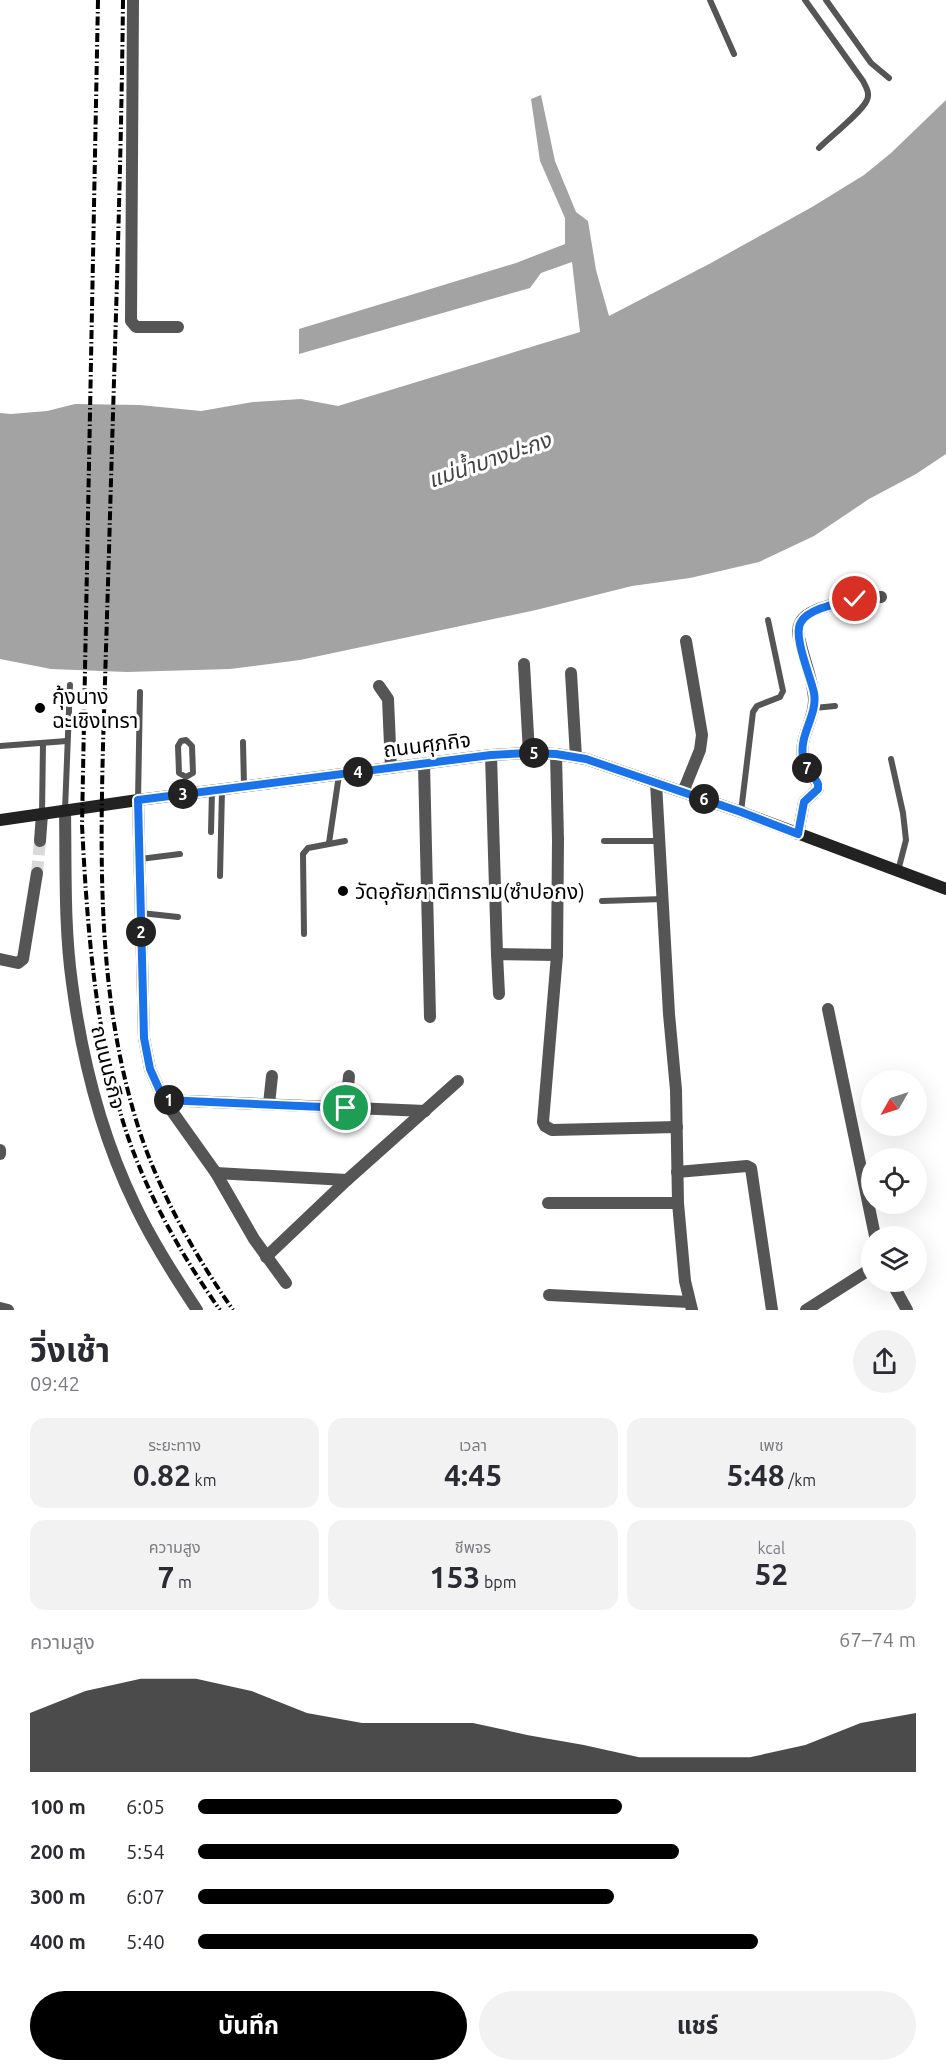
<!DOCTYPE html>
<html lang="th">
<meta charset="utf-8">
<style>
:root{--surface:#fff;--page:#f2f2f3;--text:#2b2b33;--muted:#7c7c81;--accent:#000}
body{margin:0;font-family:Ubuntu,"Noto Sans Thai",sans-serif;background:var(--page);color:var(--text);height:100vh;display:flex;flex-direction:column;font-size:22px;white-space:nowrap}
*{box-sizing:border-box;margin:0}
p{font-size:20px;color:var(--muted)}
.icon{flex:none;width:33px;height:33px;fill:none;stroke:currentColor;stroke-width:2;stroke-linecap:round;stroke-linejoin:round}
.map{position:relative;height:1310px;overflow:hidden}
.side{display:flex;flex-direction:column;background:var(--surface);flex:1}
.side>*{flex:none}
.needle{width:39px;rotate:231deg}
.buttons{position:absolute;left:861px;top:1070px;display:grid;gap:12px}
.buttons a{display:grid;place-items:center;width:66px;height:66px;border-radius:50%;background:var(--surface);box-shadow:0 6px 24px #0002;font-size:30px}
.pin{position:absolute;display:grid;place-items:center;width:51px;height:51px;color:#fff;margin:-26px;border:3px solid #fff;border-radius:50%;box-shadow:0 2px 6px #0007}
.km{position:absolute;width:30px;height:30px;margin:-15px;border-radius:50%;background:#222;color:#fff;font-size:16px;line-height:30px;text-align:center}
.round{display:grid;place-items:center;flex:none;width:63px;height:63px;border-radius:32px;background:var(--page)}
.headline{display:flex;align-items:center;justify-content:space-between;height:102px;padding:0 30px}
h1{font-size:33px;font-weight:700;line-height:45px}
.stats{display:grid;grid-template-columns:repeat(3,1fr);gap:9px;height:102px;padding:6px 30px}
.stats div{display:grid;align-content:center;border-radius:15px;background:var(--page);text-align:center}
.stats b{font-size:30px;font-weight:700}
.stats small{font-size:16px;font-weight:400}
.stats p{font-size:16px}
.chart{height:168px;padding:12px 30px}
.chart p{display:flex;justify-content:space-between}
.chart svg{width:100%;height:108px;margin-top:6px;fill:var(--accent);opacity:.7}
.cta{display:flex;gap:12px;margin-top:auto;padding:12px 30px}
.cta a{flex:1;height:69px;border-radius:36px;background:var(--accent);color:#fff;font-size:24px;font-weight:700;line-height:69px;text-align:center}
.cta a+a{background:var(--page);color:var(--text)}
ul{padding:0 30px;list-style:none;font-size:20px}
li{display:grid;grid-template-columns:96px 72px 1fr;align-items:center;height:45px}
li i{height:15px;border-radius:8px;background:var(--accent)}
.map>svg:first-child{display:block}
.water{fill:#a3a3a3}
.lines{fill:none;stroke-linecap:round;stroke-linejoin:round}
.minor-tunnel{stroke:#d9d9d9;stroke-width:12;stroke-dasharray:12 6;stroke-linecap:butt}
.service{stroke:#555;stroke-width:6}
.minor{stroke:#555;stroke-width:12}
.secondary{stroke:#222;stroke-width:12}
.rail{stroke:#000;stroke-width:4;stroke-dasharray:9 3 1.5 3;stroke-linecap:butt}
.route-casing{stroke:#fff;stroke-width:12}
.route{stroke:#1a73e8;stroke-width:8}
.poi-dot{fill:#000;stroke:#fff;stroke-width:2}
.labels{text-anchor:middle;dominant-baseline:central;stroke-width:6;stroke-linejoin:round;paint-order:stroke}
.poi-label{font-size:21px;fill:#000;stroke:#fff;text-anchor:start}
.street-label{font-size:21px;fill:#000;stroke:#fff}
.water-label{font-size:22px;font-style:italic;fill:#444;stroke:#fff}
</style>
<div class="map">
<svg width="946" height="1310" viewBox="0 0 946 1310">
<rect width="100%" height="100%" fill="#fff"/>
<!-- water -->
<path class="water" d="M 541,95 L 555,161 L 576,212 L 588,221 L 596,270 L 609,316 L 711,263 L 812,207 L 864,175 L 891,153 L 946,100 L 946,454 L 916,474 L 869,499 L 814,536 L 759,562 L 690,578 L 632,586 L 536,610 L 300,660 L 230,669 L 127,672 L 51,669 L 0,659 L 0,413 L 11,414 L 47,411 L 75,404 L 140,405 L 201,411 L 253,402 L 301,399 L 338,406 L 580,332 L 572,262 L 541,273 L 530,288 L 299,354 L 299,329 L 516,263 L 565,244 L 565,218 L 540,161 L 531,99 Z"/>
<g class="lines">
<!-- minor-tunnel -->
<path class="minor-tunnel" d="M 37,873 L 40,841"/>
<!-- service -->
<g class="service">
<path d="M 710,0 L 734,54"/>
<path d="M 805,0 L 863,81 C 866,87 870,93 867,100 C 862,112 830,137 819,148"/>
<path d="M 826,0 L 871,63 L 889,78"/>
<path d="M 814,708 L 835,706"/>
<path d="M 186,740 L 192,746 L 193,773 L 186,777 L 179,773 L 178,746 L 181,741 Z"/>
<path d="M 243,742 L 244,786"/>
<path d="M 0,746 L 67,741"/>
<path d="M 891,759 L 903,813 L 906,840 L 898,871"/>
<path d="M 138,800 L 140,692"/>
<path d="M 65,810 L 70,685"/>
<path d="M 741,812 L 753,712 L 757,706 L 780,697 L 783,691 L 768,620"/>
<path d="M 42,814 L 43,743"/>
<path d="M 211,832 L 212,791"/>
<path d="M 604,841 L 659,841"/>
<path d="M 329,843 L 339,775"/>
<path d="M 140,859 L 180,854"/>
<path d="M 220,876 L 222,790"/>
<path d="M 602,901 L 663,899"/>
<path d="M 141,913 L 178,917"/>
<path d="M 304,934 L 303,854 L 308,848 L 345,841"/>
</g>
<!-- minor -->
<g class="minor">
<path d="M 133,0 L 131,321 L 136,327 L 178,327"/>
<path d="M 524,664 L 529,753"/>
<path d="M 571,673 L 576,757"/>
<path d="M 379,686 L 388,699 L 391,768"/>
<path d="M 556,754 L 558,840 L 557,955 L 543,1122 L 545,1126 L 552,1130 L 677,1127"/>
<path d="M 491,755 L 497,954"/>
<path d="M 424,764 L 430,1017"/>
<path d="M 656,783 L 669,1014 L 676,1090 L 678,1203 L 685,1281 L 692,1310"/>
<path d="M 683,792 L 700,750 L 702,735 L 686,641"/>
<path d="M 138,800 L 144,1038 L 150,1069 L 164,1100 L 216,1173 L 254,1239 L 286,1283"/>
<path d="M 65,811 C 66,868 64,926 72,983 C 82,1059 101,1135 135,1205 C 152,1241 175,1277 197,1310"/>
<path d="M 798,834 L 804,802 L 818,789 L 818,785 C 814,775 805,769 803,757 C 799,737 815,719 814,699 C 813,680 804,660 800,641 C 798,636 797,628 800,623 C 808,604 862,599 881,597"/>
<path d="M 40,841 L 42,814"/>
<path d="M 0,959 L 18,963 L 23,959 L 37,873"/>
<path d="M 499,994 L 497,954 L 557,955"/>
<path d="M 828,1009 L 875,1236"/>
<path d="M 164,1100 L 425,1111"/>
<path d="M 269,1104 L 272,1076"/>
<path d="M 346,1108 L 349,1076"/>
<path d="M 0,1150 L 0,1154"/>
<path d="M 677,1172 L 747,1166 L 751,1168 L 772,1310"/>
<path d="M 216,1173 L 347,1180"/>
<path d="M 548,1203 L 678,1203"/>
<path d="M 266,1257 L 347,1180 L 458,1081"/>
<path d="M 891,1281 L 907,1310"/>
<path d="M 549,1295 L 689,1302"/>
<path d="M 0,1308 L 8,1310"/>
<path d="M 806,1310 L 872,1268"/>
</g>
<!-- secondary -->
<path class="secondary" d="M 0,820 L 138,800 L 491,755 L 529,753 L 556,754 L 586,759 L 741,812 L 946,889"/>
<!-- rail -->
<g class="rail">
<path d="M 98,0 L 82,825 C 87,923 94,1020 121,1115 C 141,1184 179,1252 220,1310"/>
<path d="M 123,0 C 121,184 114,367 109,551 C 107,616 105,681 103,746 C 100,867 99,989 132,1106 C 152,1180 190,1248 233,1310"/>
</g>
</g>
<g class="lines">
<defs>
<path id="route" d="M 346,1108 L 164,1100 L 150,1069 L 144,1038 L 138,800 L 491,755 L 529,753 L 556,754 L 586,759 L 741,812 L 798,834 L 804,802 L 818,789 L 818,784 C 814,775 805,768 803,757 C 799,734 818,715 814,693 C 811,677 792,635 801,622 C 809,608 840,603 855,599"/>
</defs>
<!-- route casing -->
<use href="#route" class="route-casing"/>
<!-- route -->
<use href="#route" class="route"/>
</g>
<!-- markers -->
<g class="poi-dot">
<circle cx="40" cy="708" r="6"/>
<circle cx="343" cy="891" r="6"/>
</g>
<g class="labels">
<!-- poi labels -->
<g class="poi-label">
<text x="52" y="696">กุ้งนาง<tspan x="52" dy="24">ฉะเชิงเทรา</tspan></text>
<text x="355" y="891">วัดอุภัยภาติการาม(ซำปอกง)</text>
</g>
<!-- street labels -->
<g class="street-label">
<text transform="translate(427 744) rotate(-7)">ถนนศุภกิจ</text>
<text transform="translate(109 1067) rotate(76)">ถนนนรกิจ</text>
</g>
<!-- water labels -->
<g class="water-label">
<text transform="translate(489 459) rotate(-19)">แม่น้ำบางปะกง</text>
</g>
</g>
</svg>
<div class="buttons">
<a><svg class="needle" viewBox="-14 -14 28 28"><path d="M0-13l5 13h-10z" fill="#e53935"/><path d="M0 13l5-13h-10z" fill="#7c7c81"/></svg></a>
<a><svg class="icon" aria-label="locate" viewBox="0 0 24 24"><circle cx="12" cy="12" r="6"/><path d="M12 2v4M12 18v4M2 12h4M18 12h4"/></svg></a>
<a><svg class="icon" aria-label="layers" viewBox="0 0 24 24"><path d="M12 4l9 5-9 5-9-5zM3 14l9 5 9-5"/></svg></a>
</div>
<div class="pin" style="left:346px;top:1108px;background:#1e9e55"><svg class="icon" aria-label="arrive" viewBox="0 0 24 24"><path d="M6 21V4h12l-3 4 3 4H6"/></svg></div>
<div class="pin" style="left:855px;top:599px;background:#d93025"><svg class="icon" aria-label="check" viewBox="0 0 24 24"><path d="M5 12l5 5 9-10"/></svg></div>
<b class="km" style="left:169px;top:1100px">1</b>
<b class="km" style="left:141px;top:932px">2</b>
<b class="km" style="left:183px;top:794px">3</b>
<b class="km" style="left:358px;top:772px">4</b>
<b class="km" style="left:534px;top:753px">5</b>
<b class="km" style="left:704px;top:799px">6</b>
<b class="km" style="left:807px;top:768px">7</b>
</div>
<section class="side">
<div class="headline"><div><h1>วิ่งเช้า</h1><p>09:42</p></div><a class="round"><svg class="icon" aria-label="share" viewBox="0 0 24 24"><path d="M12 15V3M7 8l5-5 5 5M5 13v7h14v-7"/></svg></a></div>
<div class="stats">
<div><p>ระยะทาง</p><b>0.82<small> km</small></b></div>
<div><p>เวลา</p><b>4:45</b></div>
<div><p>เพซ</p><b>5:48<small> /km</small></b></div>
</div>
<div class="stats">
<div><p>ความสูง</p><b>7<small> m</small></b></div>
<div><p>ชีพจร</p><b>153<small> bpm</small></b></div>
<div><p>kcal</p><b>52</b></div>
</div>
<div class="chart"><p><span>ความสูง</span>67–74 m</p>
<svg viewBox="0 0 160 44" preserveAspectRatio="none"><path d="M0 44V20L10 11L20 6L30 6L40 11L50 20L60 24L70 24L80 24L90 29L100 33L110 38L120 38L130 38L140 33L150 24L160 20V44z"/></svg>
</div>
<ul>
<li><b>100 m</b>6:05<i style="width:59%"></i></li>
<li><b>200 m</b>5:54<i style="width:67%"></i></li>
<li><b>300 m</b>6:07<i style="width:58%"></i></li>
<li><b>400 m</b>5:40<i style="width:78%"></i></li>
</ul>
<div class="cta"><a>บันทึก</a><a>แชร์</a></div>
</section>
